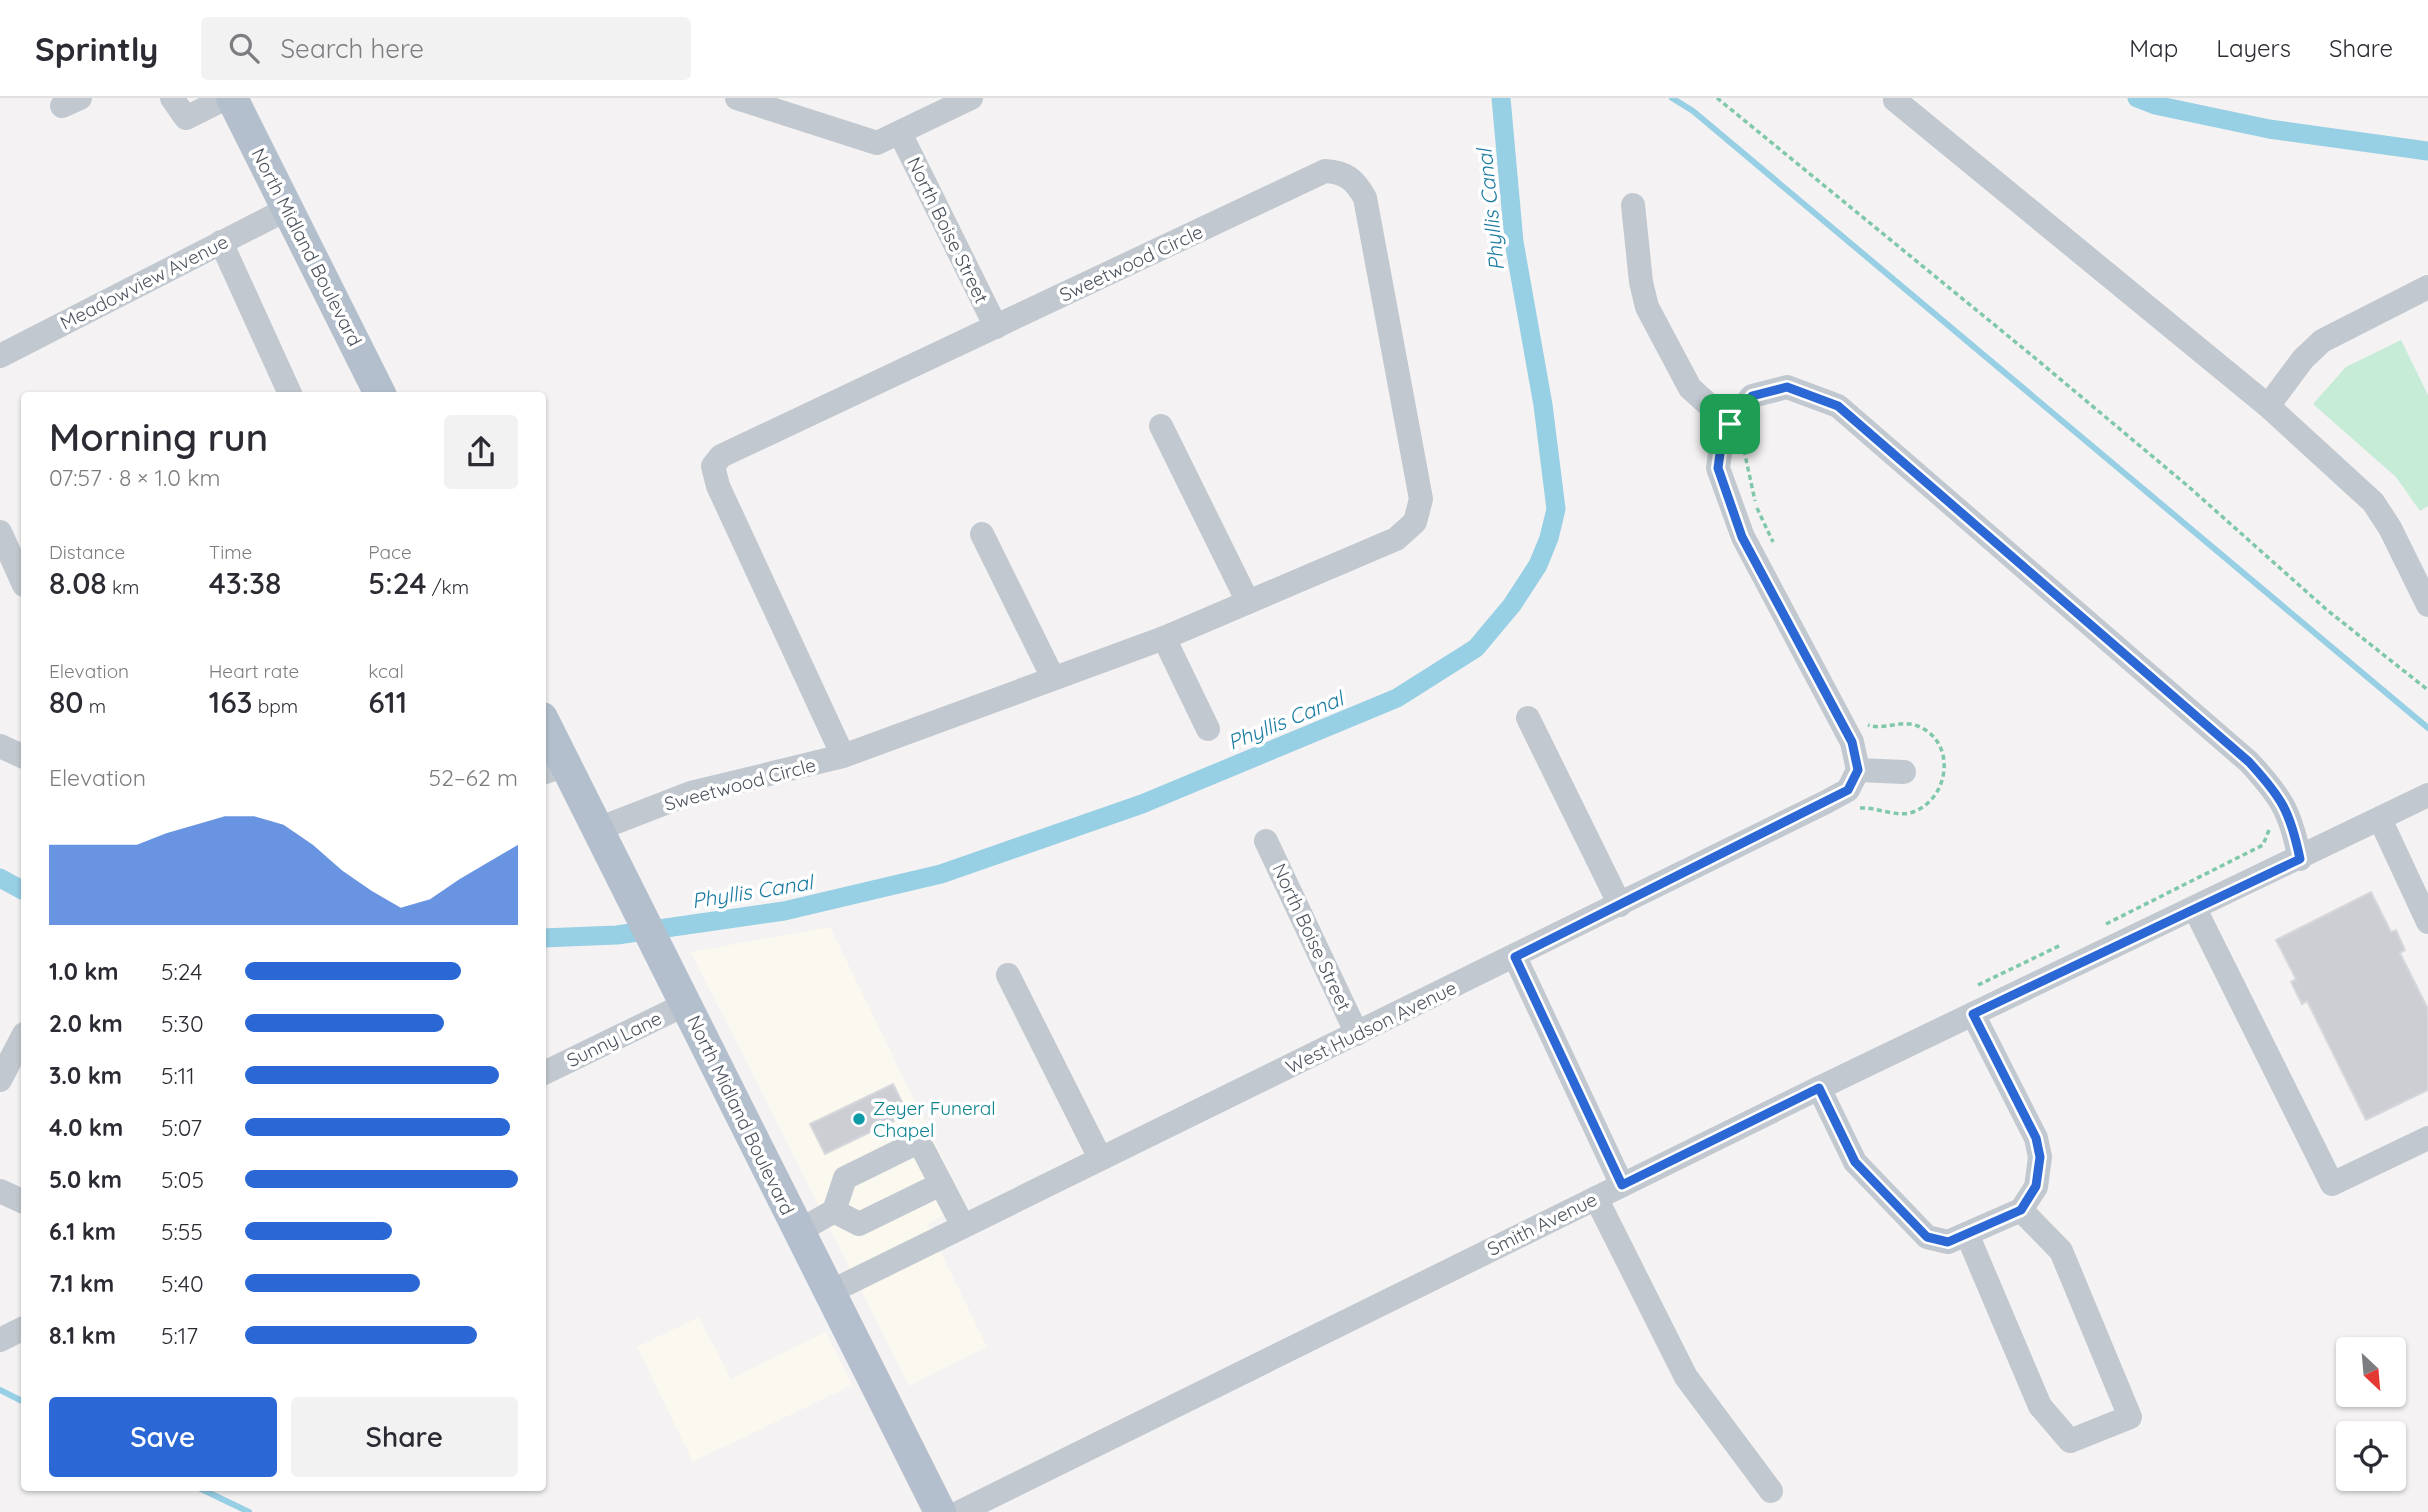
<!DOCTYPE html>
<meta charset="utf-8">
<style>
:root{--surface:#fff;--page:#f2f2f3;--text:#2b2b33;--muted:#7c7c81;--line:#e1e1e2;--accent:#2b68d5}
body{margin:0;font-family:Quicksand,sans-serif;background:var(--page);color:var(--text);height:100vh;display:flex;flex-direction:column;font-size:26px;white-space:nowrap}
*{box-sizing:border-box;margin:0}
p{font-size:23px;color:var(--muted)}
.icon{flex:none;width:38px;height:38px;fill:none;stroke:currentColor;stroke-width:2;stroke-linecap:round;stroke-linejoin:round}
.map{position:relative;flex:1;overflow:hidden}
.details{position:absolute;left:21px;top:294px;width:525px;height:1099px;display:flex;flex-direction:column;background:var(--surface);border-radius:7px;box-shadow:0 2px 5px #0004}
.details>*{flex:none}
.needle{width:46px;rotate:154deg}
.fabs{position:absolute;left:2336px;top:1239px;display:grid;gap:14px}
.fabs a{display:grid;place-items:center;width:70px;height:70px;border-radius:7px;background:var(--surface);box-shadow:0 2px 5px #0004;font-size:35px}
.pin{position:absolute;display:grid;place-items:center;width:60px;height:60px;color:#fff;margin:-30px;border-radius:14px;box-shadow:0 4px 10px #0006}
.round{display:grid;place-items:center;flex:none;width:74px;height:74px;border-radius:7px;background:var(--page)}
.headline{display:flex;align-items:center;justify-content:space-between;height:119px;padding:0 28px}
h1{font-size:38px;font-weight:600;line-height:52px}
.stats{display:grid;grid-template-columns:repeat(3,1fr);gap:10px;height:119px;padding:7px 28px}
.stats div{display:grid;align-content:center}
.stats b{font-size:30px;font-weight:600}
.stats small{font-size:19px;font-weight:400}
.stats p{font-size:19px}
.chart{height:196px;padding:14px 28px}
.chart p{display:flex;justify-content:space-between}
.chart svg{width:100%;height:126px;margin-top:7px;fill:var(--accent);opacity:.7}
.primary-button{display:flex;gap:14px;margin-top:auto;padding:14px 28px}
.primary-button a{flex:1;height:80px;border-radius:7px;background:var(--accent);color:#fff;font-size:28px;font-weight:600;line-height:80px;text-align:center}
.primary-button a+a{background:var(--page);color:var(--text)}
ul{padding:0 28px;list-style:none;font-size:23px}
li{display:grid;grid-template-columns:112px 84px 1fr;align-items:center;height:52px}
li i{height:18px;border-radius:9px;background:var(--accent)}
header{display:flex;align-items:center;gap:42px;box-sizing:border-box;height:98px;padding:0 35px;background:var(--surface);border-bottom:2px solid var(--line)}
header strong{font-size:33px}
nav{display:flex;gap:38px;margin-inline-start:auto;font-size:24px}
.search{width:490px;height:63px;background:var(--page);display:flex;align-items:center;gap:18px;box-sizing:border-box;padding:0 24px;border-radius:7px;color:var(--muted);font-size:26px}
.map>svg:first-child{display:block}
.commercial{fill:#fbf9ef}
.green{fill:#c6ecd7}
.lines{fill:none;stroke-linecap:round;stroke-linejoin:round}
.stream{stroke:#97cfe5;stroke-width:6}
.canal{stroke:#97cfe5;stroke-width:19}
.building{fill:#ccced4;stroke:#d7d8dc;stroke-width:2}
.path{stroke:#80c8aa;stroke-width:3.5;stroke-dasharray:5 3.5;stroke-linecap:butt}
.minor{stroke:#c1c8cf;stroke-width:24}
.major{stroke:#b4bfcd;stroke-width:32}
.route-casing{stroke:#fff;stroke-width:14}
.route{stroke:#2b68d5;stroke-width:9}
.culture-dot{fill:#0f9aa8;stroke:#fff;stroke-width:2.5}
.labels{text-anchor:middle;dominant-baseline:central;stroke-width:7;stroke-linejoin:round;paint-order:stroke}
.street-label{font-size:19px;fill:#4b545e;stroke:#fff}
.culture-label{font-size:19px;fill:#0d838f;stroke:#fff;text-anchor:start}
.water-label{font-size:21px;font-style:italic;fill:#1a7ba2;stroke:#fff}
</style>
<header>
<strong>Sprintly</strong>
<div class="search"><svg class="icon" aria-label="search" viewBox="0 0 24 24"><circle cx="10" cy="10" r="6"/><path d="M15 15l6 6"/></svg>Search here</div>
<nav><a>Map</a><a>Layers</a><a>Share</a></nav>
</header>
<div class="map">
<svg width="2428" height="1414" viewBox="0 0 2428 1414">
<rect width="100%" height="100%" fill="#f4f2f2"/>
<!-- commercial -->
<g class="commercial">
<path d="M 830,829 L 965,1106 L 927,1126 L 987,1249 L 909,1288 L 691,854 Z"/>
<path d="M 699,1219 L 731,1281 L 826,1234 L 852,1287 L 693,1364 L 637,1249 Z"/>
</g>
<!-- green -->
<path class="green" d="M 2401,242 L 2428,297 L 2428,408 L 2420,413 L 2396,379 L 2313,306 L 2346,269 Z"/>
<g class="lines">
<!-- stream -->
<g class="stream">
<path d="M 1672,0 L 1693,13 L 2428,630"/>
<path d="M 0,1292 L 24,1304"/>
<path d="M 199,1390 L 249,1414"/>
</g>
<!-- canal -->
<g class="canal">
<path d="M 2137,0 L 2155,7 L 2269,31 L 2428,53"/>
<path d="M 0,780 L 24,793"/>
<path d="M 542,840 L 617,837 L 784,813 L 941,776 L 1142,706 L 1397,600 L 1476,550 L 1512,507 L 1538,467 L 1549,440 L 1556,411 L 1543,307 L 1514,144 L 1501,0"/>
</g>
</g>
<!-- building -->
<g class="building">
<path d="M 2371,794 L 2391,834 L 2396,832 L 2405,852 L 2400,855 L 2428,911 L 2428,992 L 2366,1022 L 2307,903 L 2302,906 L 2291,884 L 2296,881 L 2276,842 Z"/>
<path d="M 893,986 L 908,1016 L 825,1056 L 810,1026 Z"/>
</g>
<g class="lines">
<!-- path -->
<g class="path">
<path d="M 1717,0 L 2035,260 L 2189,389 L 2327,512 L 2428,592"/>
<path d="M 1744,352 L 1755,403"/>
<path d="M 1757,410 L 1773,444"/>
<path d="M 1860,710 C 1878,709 1896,720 1913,714 C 1949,701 1957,646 1920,629 C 1901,620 1886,633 1868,627"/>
<path d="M 2106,826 L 2263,747 L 2269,732"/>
<path d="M 1978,887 L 2061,847"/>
</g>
<!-- minor -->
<g class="minor">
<path d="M 172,0 L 186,20 L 226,0"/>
<path d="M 737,0 L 877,45 L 971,0"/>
<path d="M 1895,2 L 2268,308 L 2303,261 L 2322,243 L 2428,189"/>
<path d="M 62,8 L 80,0"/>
<path d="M 900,35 L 996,229"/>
<path d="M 1633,107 L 1641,184 L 1647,209 L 1690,290 L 1730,326"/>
<path d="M 221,144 L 291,298"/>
<path d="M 0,258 L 287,111"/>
<path d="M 2268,308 L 2373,404 L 2390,430 L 2428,507"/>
<path d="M 1161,328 L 1248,504"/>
<path d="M 0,434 L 24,487"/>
<path d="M 982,436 L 1053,580"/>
<path d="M 1164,540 L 1208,631"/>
<path d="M 1528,620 L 1620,807"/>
<path d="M 0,648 L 24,659"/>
<path d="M 1858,672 L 1852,644 L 1743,439 L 1718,370 L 1723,334 L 1752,298 L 1787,289 L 1838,308 L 2249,664 C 2282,700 2290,713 2300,761"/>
<path d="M 1858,672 L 1904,674"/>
<path d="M 542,675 L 566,667"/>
<path d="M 2380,721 L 2428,824"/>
<path d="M 598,731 L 691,695 L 843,658 L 1164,540 L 1396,441 L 1415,424 L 1421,401 L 1365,100 C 1355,82 1346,74 1325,73 L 721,358 L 713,368 L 718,388 L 843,658"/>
<path d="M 1266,743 L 1357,936"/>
<path d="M 2195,811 L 2332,1086 L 2428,1040"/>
<path d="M 1515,859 L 1622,1087"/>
<path d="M 1008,877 L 1100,1060"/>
<path d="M 542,976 L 686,906"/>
<path d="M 0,982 L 24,936"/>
<path d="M 1819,990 L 1855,1064 L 1927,1139 L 1948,1144 L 2021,1112 L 2036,1089 L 2040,1059 L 2036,1040 L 1973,916"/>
<path d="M 0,1093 L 24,1104"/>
<path d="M 1596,1100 L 1686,1279 L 1771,1393"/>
<path d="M 834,1113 L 859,1126 L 941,1086"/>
<path d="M 799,1133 L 834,1113 L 845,1080 L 914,1046 L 923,1051 L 963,1128"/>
<path d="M 1967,1136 L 2040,1308 L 2070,1343 L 2130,1319 L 2061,1153 L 2021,1112"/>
<path d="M 830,1194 L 1826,704 L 1848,692 L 1858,672"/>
<path d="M 0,1242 L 24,1230"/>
<path d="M 960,1414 L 1819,990 L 2428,697"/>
</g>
<!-- major -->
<g class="major">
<path d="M 232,0 L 381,298"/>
<path d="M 542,620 L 940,1414"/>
</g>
</g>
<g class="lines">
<defs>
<path id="route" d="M 1787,289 L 1838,308 L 2249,664 C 2282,700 2290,713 2300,761 L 1973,916 L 2036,1040 L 2040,1059 L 2036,1088 L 2021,1112 L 1948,1144 L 1927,1139 L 1855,1064 L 1819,990 L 1622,1087 L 1515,859 L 1848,692 L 1858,672 L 1852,644 L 1742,439 L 1718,370 L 1723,334 L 1752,298 Z"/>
</defs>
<!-- route casing -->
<use href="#route" class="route-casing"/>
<!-- route -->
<use href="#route" class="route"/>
</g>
<!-- markers -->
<circle class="culture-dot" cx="859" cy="1021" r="7"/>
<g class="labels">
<!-- street labels -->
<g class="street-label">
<text transform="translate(948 132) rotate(64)">North Boise Street</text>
<text transform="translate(307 149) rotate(63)">North Midland Boulevard</text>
<text transform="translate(1131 165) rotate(-25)">Sweetwood Circle</text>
<text transform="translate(144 184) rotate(-27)">Meadowview Avenue</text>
<text transform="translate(740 686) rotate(-15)">Sweetwood Circle</text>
<text transform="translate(1312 839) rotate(65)">North Boise Street</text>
<text transform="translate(1371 929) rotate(-26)">West Hudson Avenue</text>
<text transform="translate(614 941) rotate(-26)">Sunny Lane</text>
<text transform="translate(741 1017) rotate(64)">North Midland Boulevard</text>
<text transform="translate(1542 1126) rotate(-26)">Smith Avenue</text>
</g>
<!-- culture labels -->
<g class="culture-label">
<text x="873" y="1010">Zeyer Funeral<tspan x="873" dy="22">Chapel</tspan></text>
</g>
<!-- water labels -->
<g class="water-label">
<text transform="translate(1490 112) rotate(-96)">Phyllis Canal</text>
<text transform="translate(1285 622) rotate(-22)">Phyllis Canal</text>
<text transform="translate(752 793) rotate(-9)">Phyllis Canal</text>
</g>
</g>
</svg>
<div class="fabs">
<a><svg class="needle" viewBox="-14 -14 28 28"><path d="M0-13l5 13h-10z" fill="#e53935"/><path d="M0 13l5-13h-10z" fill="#7c7c81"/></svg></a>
<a><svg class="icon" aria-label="locate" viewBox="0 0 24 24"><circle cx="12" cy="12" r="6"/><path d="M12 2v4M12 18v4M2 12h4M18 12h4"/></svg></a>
</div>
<div class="pin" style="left:1730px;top:326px;background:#1e9e55"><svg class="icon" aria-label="arrive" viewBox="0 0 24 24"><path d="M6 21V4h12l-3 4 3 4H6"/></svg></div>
<section class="details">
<div class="headline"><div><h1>Morning run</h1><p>07:57 · 8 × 1.0 km</p></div><a class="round"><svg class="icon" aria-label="share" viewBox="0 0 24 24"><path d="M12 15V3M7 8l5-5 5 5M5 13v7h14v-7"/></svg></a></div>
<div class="stats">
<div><p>Distance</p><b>8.08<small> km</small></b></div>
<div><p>Time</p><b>43:38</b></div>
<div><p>Pace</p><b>5:24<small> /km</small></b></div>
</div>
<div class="stats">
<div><p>Elevation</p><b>80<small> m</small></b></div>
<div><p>Heart rate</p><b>163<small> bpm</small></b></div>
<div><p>kcal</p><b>611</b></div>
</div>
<div class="chart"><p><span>Elevation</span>52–62 m</p>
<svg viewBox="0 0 160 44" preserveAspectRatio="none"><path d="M0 44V16L10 16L20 16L30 16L40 12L50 9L60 6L70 6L80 9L90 16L100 25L110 32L120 38L130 35L140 28L150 22L160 16V44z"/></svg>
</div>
<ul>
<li><b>1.0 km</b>5:24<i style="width:79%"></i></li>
<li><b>2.0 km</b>5:30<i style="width:73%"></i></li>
<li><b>3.0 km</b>5:11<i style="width:93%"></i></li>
<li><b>4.0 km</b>5:07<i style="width:97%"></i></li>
<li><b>5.0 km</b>5:05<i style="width:100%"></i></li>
<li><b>6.1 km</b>5:55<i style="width:54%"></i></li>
<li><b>7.1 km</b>5:40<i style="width:64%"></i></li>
<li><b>8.1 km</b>5:17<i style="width:85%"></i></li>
</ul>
<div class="primary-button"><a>Save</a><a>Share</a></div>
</section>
</div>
